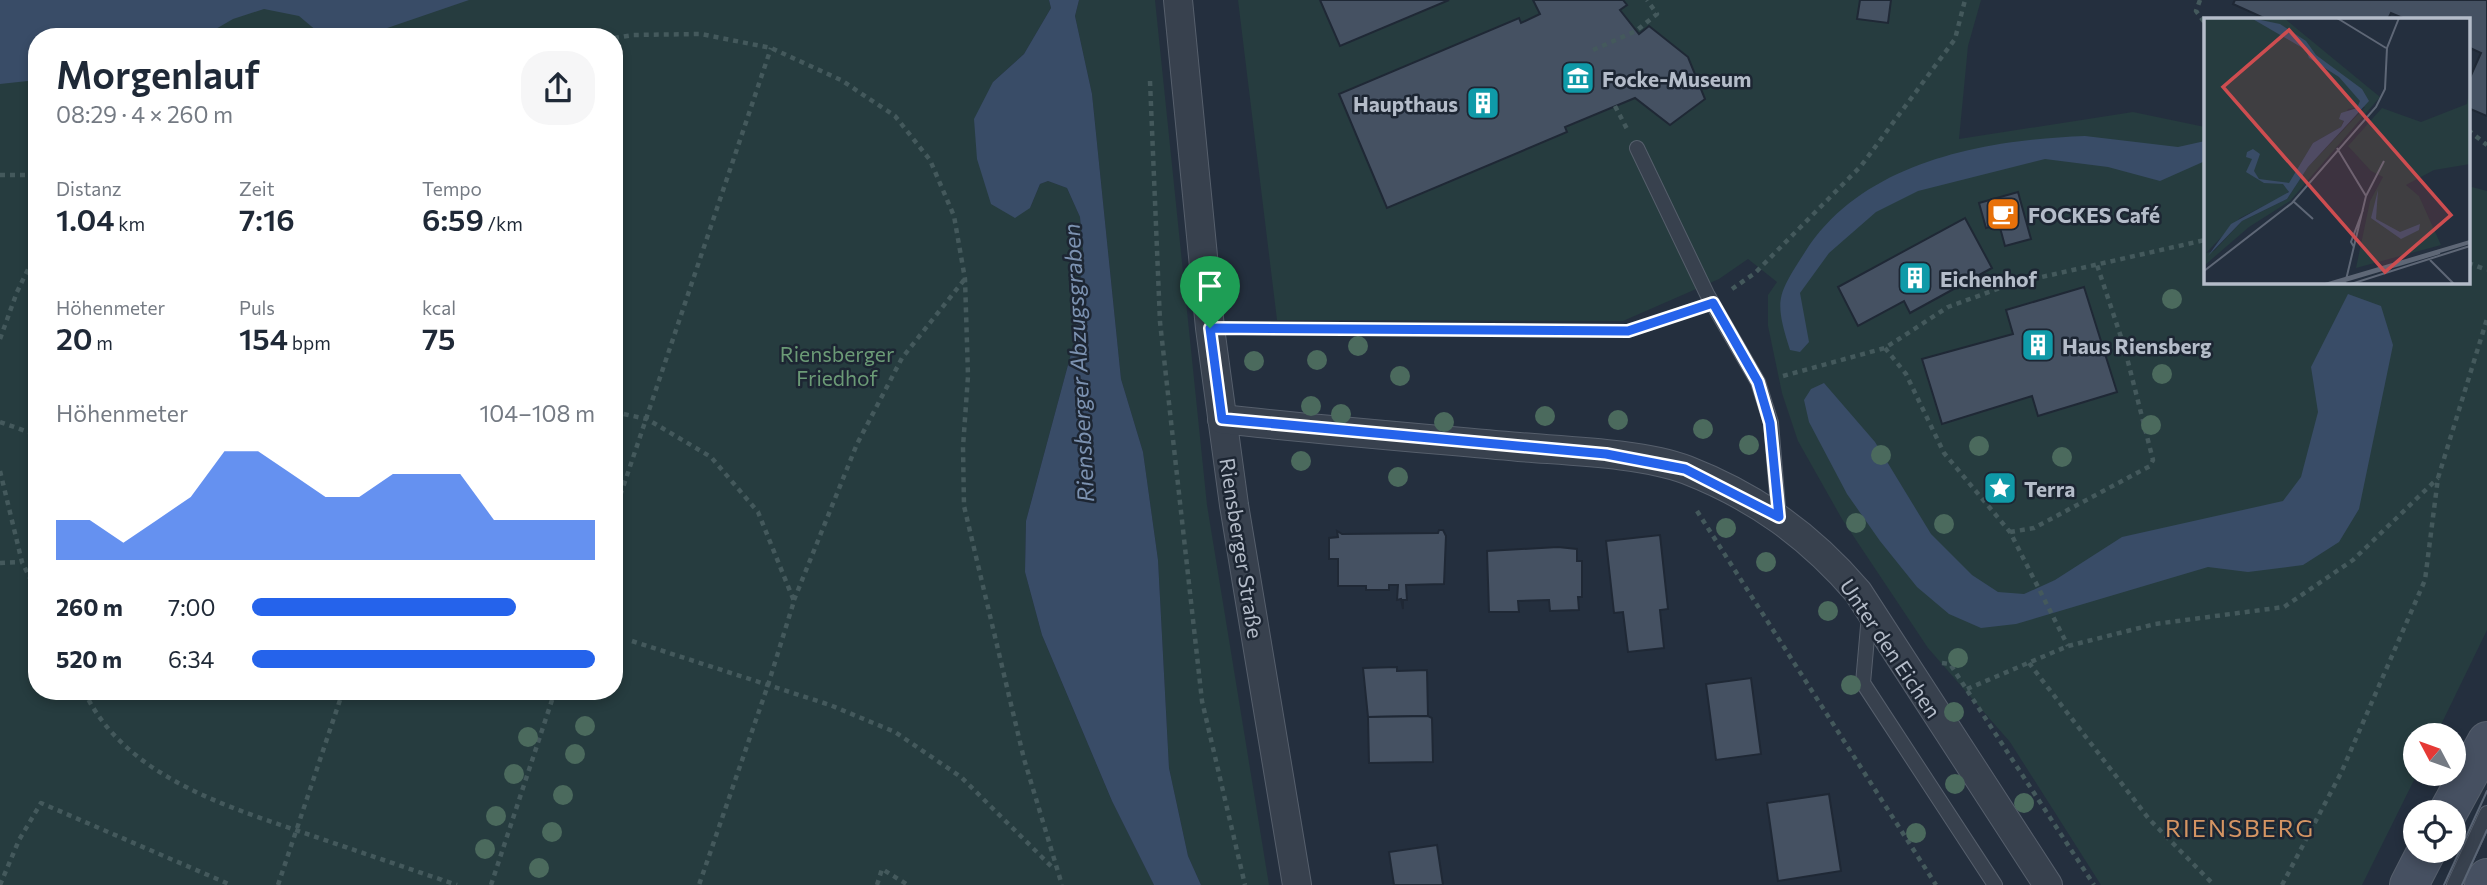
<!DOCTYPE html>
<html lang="de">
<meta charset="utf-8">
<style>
:root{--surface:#fff;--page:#f6f6f7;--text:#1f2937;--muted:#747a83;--accent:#2563eb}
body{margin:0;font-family:Commissioner,sans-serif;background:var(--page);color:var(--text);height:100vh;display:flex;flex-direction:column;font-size:26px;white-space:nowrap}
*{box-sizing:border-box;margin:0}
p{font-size:23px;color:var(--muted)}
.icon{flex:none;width:38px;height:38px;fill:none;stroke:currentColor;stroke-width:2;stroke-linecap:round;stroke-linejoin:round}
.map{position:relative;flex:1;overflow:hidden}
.sheet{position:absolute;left:28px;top:28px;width:595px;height:672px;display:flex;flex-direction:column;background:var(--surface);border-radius:28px;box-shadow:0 4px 10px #0003}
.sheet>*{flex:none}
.needle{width:46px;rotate:311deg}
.controls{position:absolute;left:2403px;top:723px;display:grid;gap:14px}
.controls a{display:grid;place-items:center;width:63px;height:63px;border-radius:50%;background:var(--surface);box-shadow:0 4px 10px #0003;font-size:35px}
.pin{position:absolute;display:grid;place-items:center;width:60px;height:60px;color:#fff;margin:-72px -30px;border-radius:50% 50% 50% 0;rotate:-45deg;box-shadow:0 0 7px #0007}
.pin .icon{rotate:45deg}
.round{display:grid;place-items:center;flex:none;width:74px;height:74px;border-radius:28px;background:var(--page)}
.summary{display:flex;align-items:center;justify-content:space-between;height:119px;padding:0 28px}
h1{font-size:38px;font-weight:600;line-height:52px}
.stats{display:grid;grid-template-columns:repeat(3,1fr);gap:10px;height:119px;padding:7px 28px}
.stats div{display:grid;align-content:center}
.stats b{font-size:30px;font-weight:600}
.stats small{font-size:19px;font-weight:400}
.stats p{font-size:19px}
.chart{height:196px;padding:14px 28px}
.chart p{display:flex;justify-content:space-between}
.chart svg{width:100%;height:126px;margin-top:7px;fill:var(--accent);opacity:.7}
ul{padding:0 28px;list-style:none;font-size:23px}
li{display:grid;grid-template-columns:112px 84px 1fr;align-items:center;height:52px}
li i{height:18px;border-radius:9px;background:var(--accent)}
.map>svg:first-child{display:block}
.green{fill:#263c3f;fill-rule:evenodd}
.water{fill:#394c67}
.building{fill:#455162;stroke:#1f2835;stroke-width:2}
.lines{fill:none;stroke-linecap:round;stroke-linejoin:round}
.service-casing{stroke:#565f6c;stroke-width:16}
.minor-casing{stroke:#565f6c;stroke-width:30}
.secondary-casing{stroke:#565f6c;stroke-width:40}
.path{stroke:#44595c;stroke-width:4.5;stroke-dasharray:5 5;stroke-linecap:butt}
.service{stroke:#38414e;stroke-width:14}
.minor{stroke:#38414e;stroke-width:28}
.secondary{stroke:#465061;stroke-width:38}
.tram{stroke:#5a6575;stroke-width:2}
.tree{fill:#4b6a5d}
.route-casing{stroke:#fff;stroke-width:14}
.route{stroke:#2563eb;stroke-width:9}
.labels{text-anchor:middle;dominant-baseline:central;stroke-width:5;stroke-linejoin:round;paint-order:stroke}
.poi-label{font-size:21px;font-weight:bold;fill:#b4bcc9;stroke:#1d2633;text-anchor:start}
.park-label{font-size:21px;fill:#6b9a76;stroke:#1d2633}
.street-label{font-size:21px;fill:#b4bcc9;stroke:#1d2633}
.water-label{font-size:23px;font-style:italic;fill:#7c92b1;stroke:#1d2633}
.quarter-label{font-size:24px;letter-spacing:2px;fill:#d59563;stroke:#1d2633}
.inset-road{fill:none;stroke:#5e6776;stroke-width:2}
.view{fill:#ce4d50;fill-opacity:0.15;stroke:#ce4d50;stroke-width:3.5}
.inset-edge{fill:none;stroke:#b4bcc9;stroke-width:3.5}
</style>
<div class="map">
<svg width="2487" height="885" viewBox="0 0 2487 885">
<rect width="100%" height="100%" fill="#242f3e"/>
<!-- green -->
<g class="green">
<path d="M 0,0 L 1049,0 L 1051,8 L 1024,54 L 993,82 L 1030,208 L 1040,184 L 1048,181 L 1067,188 L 1080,217 L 1083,251 L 1075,339 L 1026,521 L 1025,572 L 1042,635 L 1112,801 L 1154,885 L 0,885 ZM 37,37 L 614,37 L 614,691 L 37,691 Z"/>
<path d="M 1079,0 L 1155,0 L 1207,505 L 1269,885 L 1201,885 L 1188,856 L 1169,768 L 1158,560 L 1143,452 L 1121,379 L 1092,94 L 1075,16 Z"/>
<path d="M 1238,0 L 1981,0 L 1968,46 L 1959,139 L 2133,112 L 2205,127 L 2205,282 L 2468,282 L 2468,186 L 2487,191 L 2487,630 L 2436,735 L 2415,735 L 2417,774 L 2362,885 L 2101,885 L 2010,742 L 1928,648 L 1842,519 L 1798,441 L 1782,393 L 1768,326 L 1768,295 L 1777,282 L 1748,259 L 1719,279 L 1623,321 L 1277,320 Z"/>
</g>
<!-- water -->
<g class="water">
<path d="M 0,0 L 469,0 L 361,37 L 324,37 L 299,16 L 264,9 L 233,19 L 202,37 L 37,37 L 37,80 L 0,84 Z"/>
<path d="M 1049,0 L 1079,0 L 1075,16 L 1092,94 L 1121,379 L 1143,452 L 1158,560 L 1169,768 L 1188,856 L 1201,885 L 1154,885 L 1112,801 L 1042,635 L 1025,572 L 1026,521 L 1075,339 L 1083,251 L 1080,217 L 1067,188 L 1048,181 L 1040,184 L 1030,208 L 1015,218 L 991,204 L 977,159 L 974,119 L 993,82 L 1024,54 L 1051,8 Z"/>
<path d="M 2085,136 L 2178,147 L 2205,141 L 2205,161 L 2160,181 L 2108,167 L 2045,159 L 1918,191 L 1876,212 L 1829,253 L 1800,293 L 1809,342 L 1800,352 L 1790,350 C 1774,299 1777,296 1805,252 C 1863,161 1985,140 2085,136 Z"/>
<path d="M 2348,294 L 2381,306 L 2393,345 L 2359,509 L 2339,542 L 2303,565 L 2248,572 L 2208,567 L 2016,624 L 1981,628 L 1949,614 L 1917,587 L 1880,541 L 1847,494 L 1809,422 L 1804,400 L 1811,389 L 1824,383 L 1875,442 L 1931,534 L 1972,575 L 1998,592 L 2024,594 L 2055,580 L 2122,537 L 2283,501 L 2301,477 L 2318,412 L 2311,367 Z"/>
</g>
<!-- building -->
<g class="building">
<path d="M 1320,0 L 1449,0 L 1340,46 Z"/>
<path d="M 1533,0 L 1623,0 L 1627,5 L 1620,10 L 1639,34 L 1649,26 L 1688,57 L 1705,99 L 1670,125 L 1635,98 L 1565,127 L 1567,132 L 1387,208 L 1339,94 L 1519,18 L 1521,23 L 1540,14 Z"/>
<path d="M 1860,0 L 1891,0 L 1888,23 L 1857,19 Z"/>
<path d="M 2235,0 L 2487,0 L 2487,116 L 2468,108 L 2468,82 L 2481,53 L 2468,47 L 2468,19 L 2405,19 L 2391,13 L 2388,19 L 2266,19 L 2233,4 Z"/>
<path d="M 2018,192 L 2031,239 L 2005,246 L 1999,224 L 1986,228 L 1979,203 Z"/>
<path d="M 1965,218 L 1992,268 L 1910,313 L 1904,301 L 1858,326 L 1838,287 Z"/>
<path d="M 2084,287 L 2117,392 L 2038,416 L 2032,396 L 1942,424 L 1922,359 L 2013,334 L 2006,310 Z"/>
<path d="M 1439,530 L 1443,530 L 1446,536 L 1444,584 L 1406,585 L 1407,600 L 1403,600 L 1403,609 L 1401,599 L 1397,600 L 1398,585 L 1389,585 L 1389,590 L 1366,590 L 1366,586 L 1338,586 L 1338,559 L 1329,559 L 1329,538 L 1338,537 L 1337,531 L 1342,534 L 1438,533 Z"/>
<path d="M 1660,535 L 1668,609 L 1660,610 L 1664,648 L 1628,652 L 1623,612 L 1614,613 L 1606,541 Z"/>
<path d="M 1558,547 L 1577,549 L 1577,561 L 1582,561 L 1582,597 L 1578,597 L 1579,610 L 1550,611 L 1549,600 L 1518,601 L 1519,612 L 1489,612 L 1487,551 Z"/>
<path d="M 1397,667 L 1397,671 L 1427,670 L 1428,716 L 1368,717 L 1363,668 Z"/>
<path d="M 1751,678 L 1761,754 L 1716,760 L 1706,684 Z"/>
<path d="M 1428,716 L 1432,718 L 1433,762 L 1369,763 L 1368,717 Z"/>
<path d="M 1829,794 L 1841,871 L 1778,881 L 1767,803 Z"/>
<path d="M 1437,845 L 1443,885 L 1394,885 L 1389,852 Z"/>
</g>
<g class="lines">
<defs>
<g id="service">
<path d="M 1637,148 L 1707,294 L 1758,382 L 1771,423 L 1779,518"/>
<path d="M 1869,615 L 1863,683 L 1995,885"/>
<path d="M 2454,885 L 2487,813"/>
</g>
<g id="minor">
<path d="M 1178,0 L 1210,328 L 1234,505 L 1297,885"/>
<path d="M 1222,419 C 1321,430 1420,438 1519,447 C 1567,451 1643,453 1687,470 C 1756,497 1810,536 1858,592 L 2048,885"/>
</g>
<g id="secondary">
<path d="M 2448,812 L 2487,741"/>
<path d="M 2409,885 L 2427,850"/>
<path d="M 2484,885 L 2487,878"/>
</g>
</defs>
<!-- service casing -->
<use href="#service" class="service-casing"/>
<!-- minor casing -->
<use href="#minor" class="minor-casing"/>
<!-- secondary casing -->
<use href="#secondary" class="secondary-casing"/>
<!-- path -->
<g class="path">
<path d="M 2200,0 L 2196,11 L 2205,23"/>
<path d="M 614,38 L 633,35 L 701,34 L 771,48 L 841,80 L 895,116 L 930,160 L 954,216 L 965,279 L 968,376 L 963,447 L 964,506 L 1024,759 L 1062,885"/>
<path d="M 1593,50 L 1636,31 L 1657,14 L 1647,0"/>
<path d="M 1150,81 L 1160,322 L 1202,701 L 1245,885"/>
<path d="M 1615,106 L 1627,129"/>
<path d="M 2468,130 L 2487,145"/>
<path d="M 0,175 L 37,175"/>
<path d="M 2468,263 L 2487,270"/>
<path d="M 1732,289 L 1755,273 L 1861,166 L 1955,39 L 1965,0"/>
<path d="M 1240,329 L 1628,331 L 1690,310"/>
<path d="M 0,339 L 17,292 L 37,251"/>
<path d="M 1885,348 L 1906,374 L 1944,453 L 2010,532 L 2068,646"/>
<path d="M 1783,376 L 1885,348 L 1948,307 L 2011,284 L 2205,240"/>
<path d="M 614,412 L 647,419 L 711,457 L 758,512 L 794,601 L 768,685 L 699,885"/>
<path d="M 0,422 L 37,435"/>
<path d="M 0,471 L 22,562 L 37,592"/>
<path d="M 1697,511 L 1936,885"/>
<path d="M 614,514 L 771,48"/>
<path d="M 2010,532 L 2034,528 L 2150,466 L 2153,460 L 2124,346 L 2097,265"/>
<path d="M 0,563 L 22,562"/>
<path d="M 794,600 L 857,444 L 902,358 L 964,280"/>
<path d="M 632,641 L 830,705 L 895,732 L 961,777 L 1054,869"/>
<path d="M 1942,663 L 1950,664 L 2094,885"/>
<path d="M 2029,663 L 2149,819 L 2214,885"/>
<path d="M 1967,689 L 2068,646 L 2155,624 L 2284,607 L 2353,560 L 2438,478"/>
<path d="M 84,691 C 126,779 232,808 316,837 C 363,853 410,869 457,885"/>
<path d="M 0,885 L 19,840 L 41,803 L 231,885"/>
<path d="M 278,885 L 343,691"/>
<path d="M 491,885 L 555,691"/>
<path d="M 877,885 L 882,869 L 908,885"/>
<path d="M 2282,885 L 2341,773 L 2425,580 L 2438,478 L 2487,319"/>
</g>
<!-- service -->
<use href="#service" class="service"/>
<!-- minor -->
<use href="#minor" class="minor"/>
<!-- secondary -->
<use href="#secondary" class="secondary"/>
<!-- tram -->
<g class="tram">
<path d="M 2444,885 L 2487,791"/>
<path d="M 2462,885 L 2487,830"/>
</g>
</g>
<!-- trees -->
<g class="tree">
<circle cx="2172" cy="299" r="10"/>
<circle cx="1358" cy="346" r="10"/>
<circle cx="1317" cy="360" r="10"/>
<circle cx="1254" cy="361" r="10"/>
<circle cx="2162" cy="374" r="10"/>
<circle cx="1400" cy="376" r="10"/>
<circle cx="1311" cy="406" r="10"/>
<circle cx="1341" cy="414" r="10"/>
<circle cx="1545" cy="416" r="10"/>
<circle cx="1618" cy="420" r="10"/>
<circle cx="1444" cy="422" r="10"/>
<circle cx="2151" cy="425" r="10"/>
<circle cx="1703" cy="429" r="10"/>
<circle cx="1749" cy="445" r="10"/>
<circle cx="1979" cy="446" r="10"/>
<circle cx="1881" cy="455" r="10"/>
<circle cx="2062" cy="457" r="10"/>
<circle cx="1301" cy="461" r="10"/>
<circle cx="1398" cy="477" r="10"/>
<circle cx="1856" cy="523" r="10"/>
<circle cx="1944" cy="524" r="10"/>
<circle cx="1726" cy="528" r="10"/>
<circle cx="1766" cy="562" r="10"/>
<circle cx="1828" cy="611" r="10"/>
<circle cx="1958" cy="658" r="10"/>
<circle cx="1851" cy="685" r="10"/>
<circle cx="1954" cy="712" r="10"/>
<circle cx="585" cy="726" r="10"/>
<circle cx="528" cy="737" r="10"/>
<circle cx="575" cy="754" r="10"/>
<circle cx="514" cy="774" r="10"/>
<circle cx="1955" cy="784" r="10"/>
<circle cx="563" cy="795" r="10"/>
<circle cx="2024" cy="803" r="10"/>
<circle cx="496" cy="816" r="10"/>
<circle cx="552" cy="832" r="10"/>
<circle cx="1916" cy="833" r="10"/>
<circle cx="485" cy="849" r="10"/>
<circle cx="539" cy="868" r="10"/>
</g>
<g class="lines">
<defs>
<path id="route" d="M 1713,303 L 1758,382 L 1770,423 L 1779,517 L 1685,469 L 1606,454 L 1222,419 L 1210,328 L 1628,331 Z"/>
</defs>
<!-- route casing -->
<use href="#route" class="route-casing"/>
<!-- route -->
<use href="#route" class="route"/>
</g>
<!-- icons -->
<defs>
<symbol id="museum-square" viewBox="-11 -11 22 22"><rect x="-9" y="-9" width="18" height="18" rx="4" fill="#0f9aa8" stroke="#1d2633"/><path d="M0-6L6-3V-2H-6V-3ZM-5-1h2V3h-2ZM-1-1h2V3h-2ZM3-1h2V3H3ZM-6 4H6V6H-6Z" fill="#fff"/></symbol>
<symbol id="building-square" viewBox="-11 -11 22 22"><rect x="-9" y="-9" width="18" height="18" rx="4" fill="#0f9aa8" stroke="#1d2633"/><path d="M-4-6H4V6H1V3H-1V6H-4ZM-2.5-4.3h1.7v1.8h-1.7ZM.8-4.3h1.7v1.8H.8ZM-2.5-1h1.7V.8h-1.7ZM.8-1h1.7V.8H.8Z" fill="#fff"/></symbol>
<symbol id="cafe-square" viewBox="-11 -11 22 22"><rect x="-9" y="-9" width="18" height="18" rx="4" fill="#e8710a" stroke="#1d2633"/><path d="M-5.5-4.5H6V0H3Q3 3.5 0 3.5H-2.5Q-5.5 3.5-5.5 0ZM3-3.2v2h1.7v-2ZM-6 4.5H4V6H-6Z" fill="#fff"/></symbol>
<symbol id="sight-square" viewBox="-11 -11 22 22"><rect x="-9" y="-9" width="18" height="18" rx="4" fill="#0f9aa8" stroke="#1d2633"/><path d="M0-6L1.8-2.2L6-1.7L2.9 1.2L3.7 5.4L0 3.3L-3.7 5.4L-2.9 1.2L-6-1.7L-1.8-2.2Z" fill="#fff"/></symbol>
</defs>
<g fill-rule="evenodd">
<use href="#museum-square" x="1559" y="59" width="38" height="38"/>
<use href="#building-square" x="1464" y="84" width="38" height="38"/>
<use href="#cafe-square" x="1984" y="195" width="38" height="38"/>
<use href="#building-square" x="1896" y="259" width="38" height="38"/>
<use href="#building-square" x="2019" y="326" width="38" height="38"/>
<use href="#sight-square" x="1981" y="469" width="38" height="38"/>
</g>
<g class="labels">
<!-- poi labels -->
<g class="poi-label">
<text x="1602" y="78">Focke-Museum</text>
<text x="1458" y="103" text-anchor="end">Haupthaus</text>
<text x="2028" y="214">FOCKES Café</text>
<text x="1940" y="278">Eichenhof</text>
<text x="2062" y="345">Haus Riensberg</text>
<text x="2024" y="488">Terra</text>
</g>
<!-- park labels -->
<g class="park-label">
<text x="837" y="353">Riensberger<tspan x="837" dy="24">Friedhof</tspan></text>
</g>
<!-- street labels -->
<g class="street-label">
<text transform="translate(1242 548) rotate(81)">Riensberger Straße</text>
<text transform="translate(1891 648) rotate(56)">Unter den Eichen</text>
</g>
<!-- water labels -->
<g class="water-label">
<text transform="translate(1078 363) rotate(-93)">Riensberger Abzugsgraben</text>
</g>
<!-- quarter labels -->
<g class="quarter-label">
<text x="2240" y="827">RIENSBERG</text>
</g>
</g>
<!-- overview -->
<g transform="translate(2204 18)">
<rect width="266" height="266" fill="#242f3e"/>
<path d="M 0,0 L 80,0 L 176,79 L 86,183 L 45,209 L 1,247 ZM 161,89 L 104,149 L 83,181 L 38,203 L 10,233 L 2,235 L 36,200 L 83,176 L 109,125 L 137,109 L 144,91 ZM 266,67 L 266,146 L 230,152 L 202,167 L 215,178 L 237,227 L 152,250 L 166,183 L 179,159 L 167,153 L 144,128 L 178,90 L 217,104 L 263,86 Z" fill="#263c3f" fill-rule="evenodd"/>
<path d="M 47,0 L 76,6 L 102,23 L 112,37 L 158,71 L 165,83 L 104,149 L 83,181 L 38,203 L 4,238 L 27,206 L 85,174 L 79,166 L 60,165 L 42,154 L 48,141 L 42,139 L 43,134 L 49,131 L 56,136 L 50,153 L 55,161 L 85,165 L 109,125 L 137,109 L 140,103 L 135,101 L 137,95 L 153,90 L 156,83 L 135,59 L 105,40 L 102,32 ZM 174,172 L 172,201 L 196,214 L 216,206 L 215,212 L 197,221 L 167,200 Z" fill="#394c67"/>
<path class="inset-road" d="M 133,0 L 182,30M 133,130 L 162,178 L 141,266M 162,178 L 180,143M 89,183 L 109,201M 150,229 L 147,224 L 159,192M 226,242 L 250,266M 0,253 L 88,185 L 172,89 L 181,71 L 183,30 L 195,0M 121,266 L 266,223M 128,266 L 266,225M 131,266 L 236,235M 147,266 L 266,228"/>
<path class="view" d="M 85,12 L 247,197 L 181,254 L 19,69 Z"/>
<rect width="266" height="266" class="inset-edge"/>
</g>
</svg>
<div class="controls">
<a><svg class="needle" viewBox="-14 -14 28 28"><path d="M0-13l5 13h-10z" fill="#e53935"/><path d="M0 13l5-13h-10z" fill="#747a83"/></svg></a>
<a><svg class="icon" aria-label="locate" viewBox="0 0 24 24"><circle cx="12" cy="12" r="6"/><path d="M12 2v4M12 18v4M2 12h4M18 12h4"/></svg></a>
</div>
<div class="pin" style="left:1210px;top:328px;background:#1e9e55"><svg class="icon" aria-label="arrive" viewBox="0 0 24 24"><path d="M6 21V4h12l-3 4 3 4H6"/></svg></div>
<section class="sheet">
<div class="summary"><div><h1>Morgenlauf</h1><p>08:29 · 4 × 260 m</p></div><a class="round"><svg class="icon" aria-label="share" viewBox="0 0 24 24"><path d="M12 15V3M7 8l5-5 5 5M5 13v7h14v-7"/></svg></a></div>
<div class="stats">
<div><p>Distanz</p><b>1.04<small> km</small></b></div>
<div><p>Zeit</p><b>7:16</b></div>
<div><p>Tempo</p><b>6:59<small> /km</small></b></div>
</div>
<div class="stats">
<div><p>Höhenmeter</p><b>20<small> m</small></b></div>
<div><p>Puls</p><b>154<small> bpm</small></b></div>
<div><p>kcal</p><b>75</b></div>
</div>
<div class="chart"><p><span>Höhenmeter</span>104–108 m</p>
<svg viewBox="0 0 160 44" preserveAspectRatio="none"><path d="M0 44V30L10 30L20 38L30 30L40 22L50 6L60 6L70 14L80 22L90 22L100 14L110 14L120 14L130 30L140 30L150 30L160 30V44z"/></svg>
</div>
<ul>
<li><b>260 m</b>7:00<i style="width:77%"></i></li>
<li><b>520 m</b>6:34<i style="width:100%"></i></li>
</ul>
</section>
</div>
